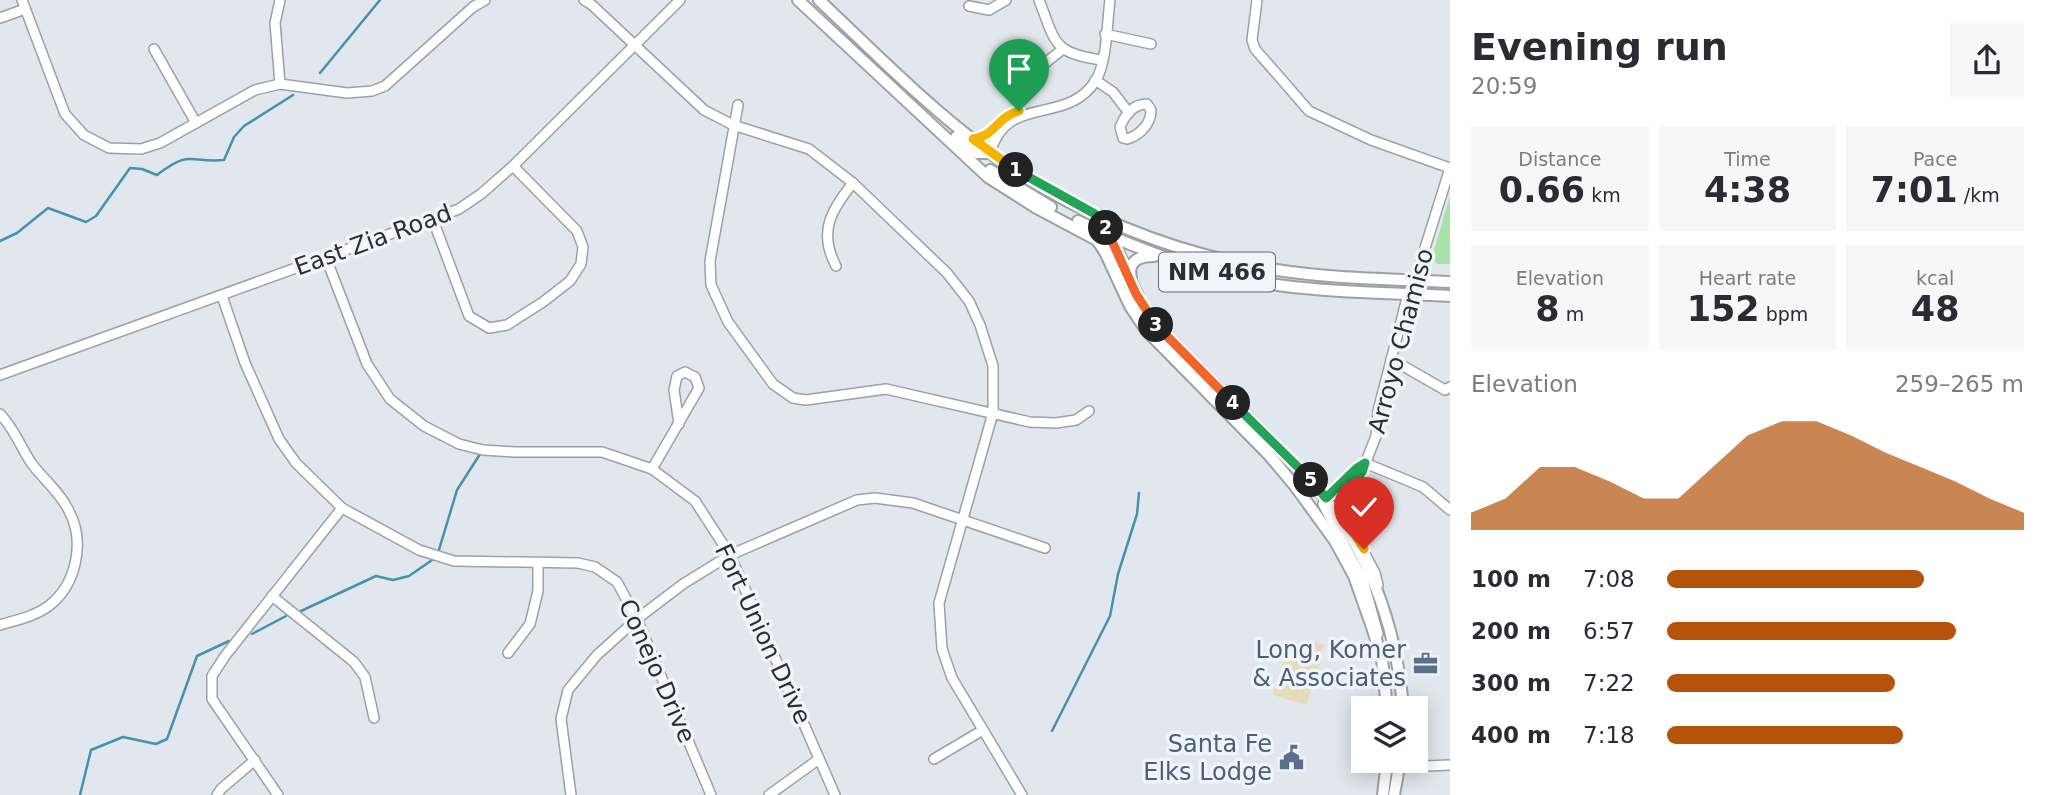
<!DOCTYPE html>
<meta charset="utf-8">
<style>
:root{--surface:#fff;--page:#f7f7f7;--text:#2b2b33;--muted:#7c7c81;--accent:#b45309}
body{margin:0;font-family:"DejaVu Sans",sans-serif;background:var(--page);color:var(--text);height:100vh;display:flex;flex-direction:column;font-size:26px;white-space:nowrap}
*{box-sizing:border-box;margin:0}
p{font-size:23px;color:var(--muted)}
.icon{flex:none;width:38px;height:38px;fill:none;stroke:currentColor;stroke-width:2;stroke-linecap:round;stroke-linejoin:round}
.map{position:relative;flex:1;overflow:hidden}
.side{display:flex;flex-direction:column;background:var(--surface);width:595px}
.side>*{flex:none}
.fabs{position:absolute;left:1351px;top:696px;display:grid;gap:14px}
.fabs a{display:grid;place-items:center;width:77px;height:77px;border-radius:0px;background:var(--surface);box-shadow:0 4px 18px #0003;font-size:35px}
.pin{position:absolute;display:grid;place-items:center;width:60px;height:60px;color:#fff;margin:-72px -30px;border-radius:50% 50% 50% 0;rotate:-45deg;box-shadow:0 0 7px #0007}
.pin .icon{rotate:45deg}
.km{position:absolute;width:35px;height:35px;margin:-18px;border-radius:50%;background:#222;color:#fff;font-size:19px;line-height:35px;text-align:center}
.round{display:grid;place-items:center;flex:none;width:74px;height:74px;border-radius:0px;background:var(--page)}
.summary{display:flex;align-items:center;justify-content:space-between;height:119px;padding:0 21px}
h1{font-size:38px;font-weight:800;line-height:52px}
.metrics{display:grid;grid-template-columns:repeat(3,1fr);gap:10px;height:119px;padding:7px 21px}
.metrics div{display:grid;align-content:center;border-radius:0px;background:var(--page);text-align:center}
.metrics b{font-size:35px;font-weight:800}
.metrics small{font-size:19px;font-weight:400}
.metrics p{font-size:19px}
.chart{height:196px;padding:14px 21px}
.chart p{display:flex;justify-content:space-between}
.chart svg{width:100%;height:126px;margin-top:7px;fill:var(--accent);opacity:.7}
ul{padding:0 21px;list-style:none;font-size:23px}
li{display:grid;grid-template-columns:112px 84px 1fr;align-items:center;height:52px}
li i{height:18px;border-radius:9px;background:var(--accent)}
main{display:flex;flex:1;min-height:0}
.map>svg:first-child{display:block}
.green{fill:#a8e1aa}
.sand{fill:#e6dcb7}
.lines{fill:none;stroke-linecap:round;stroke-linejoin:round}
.stream{stroke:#4692ae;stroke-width:2.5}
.minor-casing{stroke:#9ca1a6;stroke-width:12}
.major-casing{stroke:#9ca1a6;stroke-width:14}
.minor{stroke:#fff;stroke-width:9}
.major{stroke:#fff;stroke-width:10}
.split-1-casing{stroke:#fff;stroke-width:14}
.split-2-casing{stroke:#fff;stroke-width:14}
.split-3-casing{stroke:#fff;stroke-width:14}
.split-4-casing{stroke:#fff;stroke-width:14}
.split-5-casing{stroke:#fff;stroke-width:14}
.split-6-casing{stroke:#fff;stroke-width:14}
.split-7-casing{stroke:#fff;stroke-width:14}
.split-1{stroke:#f5b400;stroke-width:9}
.split-2{stroke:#22a559;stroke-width:9}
.split-3{stroke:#f0652b;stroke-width:9}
.split-4{stroke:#f0652b;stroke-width:9}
.split-5{stroke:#22a559;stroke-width:9}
.split-6{stroke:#22a559;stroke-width:9}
.split-7{stroke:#f5b400;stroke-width:9}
.labels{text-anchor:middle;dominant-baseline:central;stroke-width:7;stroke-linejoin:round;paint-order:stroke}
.shield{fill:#eef4f9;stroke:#66696c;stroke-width:2}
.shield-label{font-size:23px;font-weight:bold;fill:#2b2d2f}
.street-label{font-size:24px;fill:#2b2d2f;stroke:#eef4f9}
.service-label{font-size:24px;fill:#4e5e75;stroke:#eef4f9;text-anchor:end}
</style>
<main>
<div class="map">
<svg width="1450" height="795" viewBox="0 0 1450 795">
<rect width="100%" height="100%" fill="#e1e7ec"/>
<!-- green -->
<path class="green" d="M 1450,196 L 1450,264 L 1437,264 L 1432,257 Z"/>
<!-- sand -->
<path class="sand" d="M 1290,640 L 1308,645 L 1310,640 L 1324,645 L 1320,654 L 1323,656 L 1306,705 L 1273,695 Z"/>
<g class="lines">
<!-- stream -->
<g class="stream">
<path d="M 320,73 L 380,0"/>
<path d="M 0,241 L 17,233 L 48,208 L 86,222 L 96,216 L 130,168 L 142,169 L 157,175 C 191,149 188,163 224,160 L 234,137 L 244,126 L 293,95"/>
<path d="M 438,553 L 457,490 L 482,451"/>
<path d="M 301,611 L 376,576 L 393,580 L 409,576 L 435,558"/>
<path d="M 252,634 L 286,616"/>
<path d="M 1052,731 L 1110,616 L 1118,574 L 1137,514 L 1139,493"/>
<path d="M 80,795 L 91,750 L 123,737 L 156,744 L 167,739 L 197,656 L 229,641"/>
</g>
<defs>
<g id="minor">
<path d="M 22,0 L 65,114 L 84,135 L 109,148 L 141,149 L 160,143 L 255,90 L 280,84 L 347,93 L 372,91 L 385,86 L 473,7 L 485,0"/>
<path d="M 584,0 L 592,5 L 704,110 L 733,125 L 809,149 L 853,183 L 947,273 L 969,301 L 980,325 L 993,366 L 993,413 L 939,603 L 942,649 L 952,678 L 1022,795"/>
<path d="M 1039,0 C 1056,43 1052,53 1102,60"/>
<path d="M 1257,0 L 1252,40 L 1255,49 L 1309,111 L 1371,140 L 1450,168"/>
<path d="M 969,6 L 989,10 L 1006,0"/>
<path d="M 0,18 L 25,9"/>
<path d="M 1105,34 L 1151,44"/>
<path d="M 154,49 L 196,123"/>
<path d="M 1030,75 L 1063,49"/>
<path d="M 1095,80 L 1113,92 L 1129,113"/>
<path d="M 280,84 L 275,23 L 280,0"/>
<path d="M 1147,104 L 1151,110 C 1151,124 1140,135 1127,139 L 1123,138 L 1120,127 C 1125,115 1133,104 1147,104 Z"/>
<path d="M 738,105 L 710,261 L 711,285 L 728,322 L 773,384 L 793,398 L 806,400 L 886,389 L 1030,422 L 1056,423 L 1076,420 L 1089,411"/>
<path d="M 973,139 C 995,136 997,117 1019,111"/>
<path d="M 990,153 C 1007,92 1067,127 1096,80 C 1107,62 1107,22 1110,0"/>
<path d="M 433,220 L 469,316 L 489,328 L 507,325 L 543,302 L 570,281 L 581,264 L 583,247 L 577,231 L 513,166"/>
<path d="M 326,258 L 367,364 L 390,399 L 424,426 L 459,444 L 483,450 L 514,452 L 602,452 L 652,469 L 695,501 L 730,555 L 835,795"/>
<path d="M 836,266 C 818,232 831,210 853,183"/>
<path d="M 222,296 L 245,363 L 279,439 L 296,463 L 342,508 L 419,550 L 454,561 L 578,563 L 595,567 L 617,582 L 637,619 L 711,795"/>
<path d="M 1391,359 L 1445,390 L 1450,387"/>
<path d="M 0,375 L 459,209 L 481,194 L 513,166 L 680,0"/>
<path d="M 0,414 C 14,428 21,448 32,464 C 44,480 60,492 69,511 C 85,541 77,583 50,605 C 36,616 17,620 0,625"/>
<path d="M 1365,463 L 1357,468 L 1326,498 L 1323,504 L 1363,580 L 1378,634"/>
<path d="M 1365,463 L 1423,487 L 1450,510"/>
<path d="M 652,469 L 699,388 L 695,377 L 685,372 L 677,376 L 674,390 L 679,424"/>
<path d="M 1378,585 L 1375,573 L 1343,512 L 1343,497 L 1362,472 L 1376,436 L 1378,411 L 1408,294 L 1415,280 L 1450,168"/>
<path d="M 272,596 L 354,662 L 365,677 L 374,718"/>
<path d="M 508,653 L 530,624 L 538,591 L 538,563"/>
<path d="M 934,759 L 983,730"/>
<path d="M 1393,761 L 1426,766 L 1450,765"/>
<path d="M 217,795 L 221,789 L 255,760"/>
<path d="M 278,795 L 212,699 L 212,676 L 225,656 L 342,508"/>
<path d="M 571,795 L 561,719 L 568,690 L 597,655 L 637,619 L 683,584 L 730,555 L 857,500 L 875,498 L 913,503 L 1045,548"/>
<path d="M 769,795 L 819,759"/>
</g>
<g id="major">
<path d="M 798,0 L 988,177 L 1035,207 L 1097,240 L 1105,252 L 1130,306 L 1146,330 L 1269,455 L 1295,486 L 1335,541 L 1354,576 L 1372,627 L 1382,659 L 1387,709"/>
<path d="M 819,0 C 874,52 928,107 989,152 C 1070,212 1171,253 1270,269 C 1329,279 1390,279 1450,282"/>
<path d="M 956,137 L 977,153 L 990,153"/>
<path d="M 990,170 L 1051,207"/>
<path d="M 1097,216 C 1123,248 1129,291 1155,324 L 1310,480 C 1366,542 1397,625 1403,709"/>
<path d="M 1078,221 C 1142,252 1214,277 1285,286 C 1340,293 1395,293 1450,296"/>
<path d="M 1131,278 C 1127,261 1139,256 1154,256"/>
<path d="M 1383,795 L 1387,761"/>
<path d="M 1394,795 L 1400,761"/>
</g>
</defs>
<!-- minor casing -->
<use href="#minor" class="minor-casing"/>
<!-- major casing -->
<use href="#major" class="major-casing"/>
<!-- minor -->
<use href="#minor" class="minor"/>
<!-- major -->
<use href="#major" class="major"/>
</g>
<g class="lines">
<defs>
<path id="split-1" d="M 1016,170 L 973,139 C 995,136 997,117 1019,111"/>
<path id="split-2" d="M 1016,170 L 1095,214 L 1106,228"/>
<path id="split-3" d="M 1106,228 L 1136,294 L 1156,325"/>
<path id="split-4" d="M 1156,325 L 1233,403"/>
<path id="split-5" d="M 1233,403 L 1311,480"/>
<path id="split-6" d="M 1311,480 L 1326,498 L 1357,468 L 1365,463 L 1362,472 L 1347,491"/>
<path id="split-7" d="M 1347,491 C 1335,510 1354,532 1364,549"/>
</defs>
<!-- split-1 casing -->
<use href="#split-1" class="split-1-casing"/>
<!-- split-2 casing -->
<use href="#split-2" class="split-2-casing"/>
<!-- split-3 casing -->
<use href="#split-3" class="split-3-casing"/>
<!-- split-4 casing -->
<use href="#split-4" class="split-4-casing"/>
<!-- split-5 casing -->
<use href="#split-5" class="split-5-casing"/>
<!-- split-6 casing -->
<use href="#split-6" class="split-6-casing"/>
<!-- split-7 casing -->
<use href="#split-7" class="split-7-casing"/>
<!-- split-1 -->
<use href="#split-1" class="split-1"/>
<!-- split-2 -->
<use href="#split-2" class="split-2"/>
<!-- split-3 -->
<use href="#split-3" class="split-3"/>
<!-- split-4 -->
<use href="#split-4" class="split-4"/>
<!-- split-5 -->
<use href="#split-5" class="split-5"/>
<!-- split-6 -->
<use href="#split-6" class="split-6"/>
<!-- split-7 -->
<use href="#split-7" class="split-7"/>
</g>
<!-- icons -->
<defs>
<symbol id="office-bare" viewBox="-9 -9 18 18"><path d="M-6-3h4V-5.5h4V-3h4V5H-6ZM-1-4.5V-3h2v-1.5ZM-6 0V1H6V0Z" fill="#5c6f8a" stroke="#eef4f9" stroke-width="2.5" paint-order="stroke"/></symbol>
<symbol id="civic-bare" viewBox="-9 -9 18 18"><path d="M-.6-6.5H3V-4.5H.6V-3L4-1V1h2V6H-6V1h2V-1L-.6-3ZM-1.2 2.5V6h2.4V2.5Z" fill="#5c6f8a" stroke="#eef4f9" stroke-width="2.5" paint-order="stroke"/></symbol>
</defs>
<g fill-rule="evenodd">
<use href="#office-bare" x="1408" y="646" width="35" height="35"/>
<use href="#civic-bare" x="1274" y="740" width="35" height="35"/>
</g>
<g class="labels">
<!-- shield labels -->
<rect class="shield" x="1159" y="252.5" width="116" height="39" rx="5"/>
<g class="shield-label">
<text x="1217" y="272">NM 466</text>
</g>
<!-- street labels -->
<g class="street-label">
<text transform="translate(373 240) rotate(-20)">East Zia Road</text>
<text transform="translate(1401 341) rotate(-75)">Arroyo Chamiso</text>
<text transform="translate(763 634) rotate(65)">Fort Union Drive</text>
<text transform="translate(657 671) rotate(66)">Conejo Drive</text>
</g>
<!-- service labels -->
<g class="service-label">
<text x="1406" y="650">Long, Komer<tspan x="1406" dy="28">&amp; Associates</tspan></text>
<text x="1272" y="744">Santa Fe<tspan x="1272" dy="28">Elks Lodge</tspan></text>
</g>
</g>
</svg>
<div class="fabs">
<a><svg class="icon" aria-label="layers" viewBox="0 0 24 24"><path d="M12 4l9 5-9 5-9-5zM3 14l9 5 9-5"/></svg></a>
</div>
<div class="pin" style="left:1019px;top:111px;background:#1e9e55"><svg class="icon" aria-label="arrive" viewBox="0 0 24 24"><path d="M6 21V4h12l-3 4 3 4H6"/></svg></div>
<div class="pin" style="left:1364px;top:549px;background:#d93025"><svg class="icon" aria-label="check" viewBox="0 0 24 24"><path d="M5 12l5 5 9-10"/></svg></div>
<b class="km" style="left:1016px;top:170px">1</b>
<b class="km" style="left:1106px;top:228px">2</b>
<b class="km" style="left:1156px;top:325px">3</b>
<b class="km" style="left:1233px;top:403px">4</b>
<b class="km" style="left:1311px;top:480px">5</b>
</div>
<section class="side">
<div class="summary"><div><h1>Evening run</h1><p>20:59</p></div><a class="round"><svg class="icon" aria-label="share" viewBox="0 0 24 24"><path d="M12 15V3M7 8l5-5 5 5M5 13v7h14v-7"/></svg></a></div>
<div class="metrics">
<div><p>Distance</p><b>0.66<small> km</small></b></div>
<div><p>Time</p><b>4:38</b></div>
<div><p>Pace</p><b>7:01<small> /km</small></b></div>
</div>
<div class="metrics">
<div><p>Elevation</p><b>8<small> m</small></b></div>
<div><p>Heart rate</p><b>152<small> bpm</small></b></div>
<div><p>kcal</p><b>48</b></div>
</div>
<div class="chart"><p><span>Elevation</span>259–265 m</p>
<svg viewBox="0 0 160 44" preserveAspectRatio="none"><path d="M0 44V38L10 33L20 22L30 22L40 27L50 33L60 33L70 22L80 11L90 6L100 6L110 11L120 17L130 22L140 27L150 33L160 38V44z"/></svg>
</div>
<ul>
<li><b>100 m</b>7:08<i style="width:72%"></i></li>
<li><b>200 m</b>6:57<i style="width:81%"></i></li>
<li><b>300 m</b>7:22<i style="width:64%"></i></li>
<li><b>400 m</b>7:18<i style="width:66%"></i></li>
</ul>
</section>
</main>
